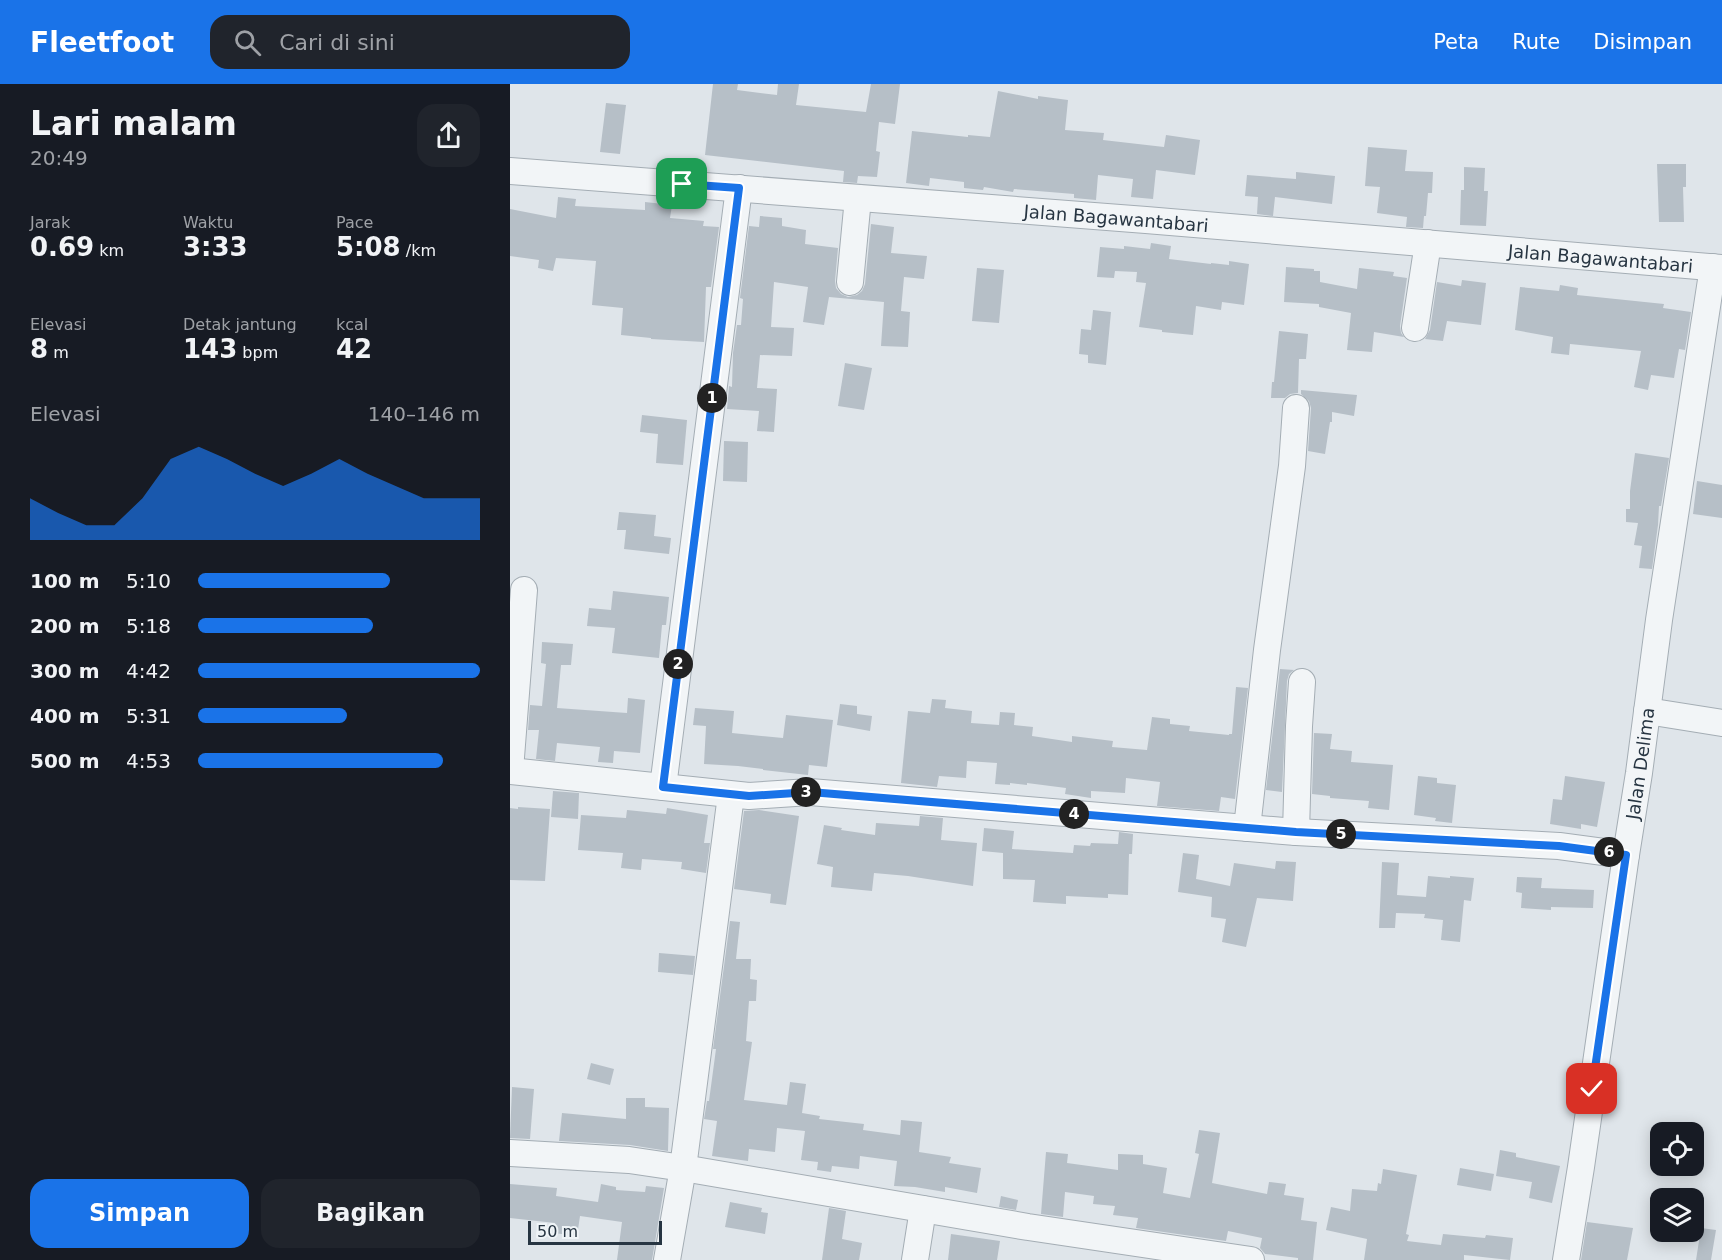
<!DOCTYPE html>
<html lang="id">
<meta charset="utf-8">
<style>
:root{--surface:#171b24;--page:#20242c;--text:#f1f3f6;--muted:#9ea1a6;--accent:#1a73e8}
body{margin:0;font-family:"DejaVu Sans",sans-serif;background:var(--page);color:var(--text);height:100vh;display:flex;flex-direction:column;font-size:22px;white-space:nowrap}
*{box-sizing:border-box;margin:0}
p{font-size:20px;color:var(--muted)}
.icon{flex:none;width:33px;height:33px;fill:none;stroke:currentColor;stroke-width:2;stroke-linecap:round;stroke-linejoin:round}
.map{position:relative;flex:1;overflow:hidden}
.drawer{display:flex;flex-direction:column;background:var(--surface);width:510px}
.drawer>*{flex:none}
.tools{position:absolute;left:1140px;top:1038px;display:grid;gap:12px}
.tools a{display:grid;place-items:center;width:54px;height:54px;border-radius:12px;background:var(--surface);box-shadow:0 3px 15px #0003;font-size:30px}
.scale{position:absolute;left:18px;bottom:15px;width:134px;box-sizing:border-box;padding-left:6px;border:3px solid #273542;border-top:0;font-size:16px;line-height:21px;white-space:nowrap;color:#273542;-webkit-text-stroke:4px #eff4f7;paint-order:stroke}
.pin{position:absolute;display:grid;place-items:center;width:51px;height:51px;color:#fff;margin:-26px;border-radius:12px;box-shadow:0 3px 9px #0006}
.km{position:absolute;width:30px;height:30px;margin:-15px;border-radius:50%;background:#222;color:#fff;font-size:16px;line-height:30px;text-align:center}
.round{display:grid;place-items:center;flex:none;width:63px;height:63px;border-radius:18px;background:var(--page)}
.summary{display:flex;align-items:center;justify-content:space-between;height:102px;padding:0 30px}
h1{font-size:33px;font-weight:800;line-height:45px}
.stats{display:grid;grid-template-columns:repeat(3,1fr);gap:9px;height:102px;padding:6px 30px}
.stats div{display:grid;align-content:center}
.stats b{font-size:26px;font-weight:800}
.stats small{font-size:16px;font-weight:400}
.stats p{font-size:16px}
.chart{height:168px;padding:12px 30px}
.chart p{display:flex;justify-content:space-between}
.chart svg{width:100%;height:108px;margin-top:6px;fill:var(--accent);opacity:.7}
.cta{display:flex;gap:12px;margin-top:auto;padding:12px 30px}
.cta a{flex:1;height:69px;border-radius:18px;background:var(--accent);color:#fff;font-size:24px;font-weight:800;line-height:69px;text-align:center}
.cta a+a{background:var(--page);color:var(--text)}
ul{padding:0 30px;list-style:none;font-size:20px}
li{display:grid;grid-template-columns:96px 72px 1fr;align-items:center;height:45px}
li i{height:15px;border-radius:8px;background:var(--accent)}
header{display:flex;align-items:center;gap:36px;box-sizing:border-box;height:84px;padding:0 30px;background:var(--accent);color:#fff}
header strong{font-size:28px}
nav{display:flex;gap:33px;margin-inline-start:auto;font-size:21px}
.search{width:420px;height:54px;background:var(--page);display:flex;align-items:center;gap:15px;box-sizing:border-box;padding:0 21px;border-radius:18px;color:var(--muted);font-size:22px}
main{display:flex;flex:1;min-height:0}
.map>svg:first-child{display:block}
.building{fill:#b6bfc7}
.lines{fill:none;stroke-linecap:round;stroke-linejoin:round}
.minor-casing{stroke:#a4adb4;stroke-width:28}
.minor{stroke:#f2f5f7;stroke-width:26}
.route-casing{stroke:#fff;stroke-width:12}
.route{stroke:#1a73e8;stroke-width:8}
.labels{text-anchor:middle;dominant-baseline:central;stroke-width:4.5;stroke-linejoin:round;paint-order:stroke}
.street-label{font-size:18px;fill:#273542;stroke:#eff4f7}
</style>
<header>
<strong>Fleetfoot</strong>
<div class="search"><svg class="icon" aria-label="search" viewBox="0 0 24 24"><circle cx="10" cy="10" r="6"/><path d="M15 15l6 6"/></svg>Cari di sini</div>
<nav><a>Peta</a><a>Rute</a><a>Disimpan</a></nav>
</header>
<main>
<section class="drawer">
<div class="summary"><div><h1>Lari malam</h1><p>20:49</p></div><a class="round"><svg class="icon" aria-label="share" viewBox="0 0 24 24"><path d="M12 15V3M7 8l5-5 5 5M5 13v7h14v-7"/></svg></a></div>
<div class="stats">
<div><p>Jarak</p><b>0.69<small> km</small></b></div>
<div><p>Waktu</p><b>3:33</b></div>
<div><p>Pace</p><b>5:08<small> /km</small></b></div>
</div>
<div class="stats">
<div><p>Elevasi</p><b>8<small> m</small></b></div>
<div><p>Detak jantung</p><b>143<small> bpm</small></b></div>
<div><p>kcal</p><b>42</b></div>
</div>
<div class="chart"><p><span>Elevasi</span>140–146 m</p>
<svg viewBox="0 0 160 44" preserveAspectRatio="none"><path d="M0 44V27L10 33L20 38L30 38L40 27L50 11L60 6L70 11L80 17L90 22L100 17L110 11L120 17L130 22L140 27L150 27L160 27V44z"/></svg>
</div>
<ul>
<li><b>100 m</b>5:10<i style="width:68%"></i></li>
<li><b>200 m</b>5:18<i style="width:62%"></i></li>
<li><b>300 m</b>4:42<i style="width:100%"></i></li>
<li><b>400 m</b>5:31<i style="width:53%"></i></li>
<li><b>500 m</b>4:53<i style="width:87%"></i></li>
</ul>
<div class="cta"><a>Simpan</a><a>Bagikan</a></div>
</section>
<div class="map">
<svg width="1212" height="1176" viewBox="0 0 1212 1176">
<rect width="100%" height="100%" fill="#dfe5ea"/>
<!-- building -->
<g class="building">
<path d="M 203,0 L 228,0 L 227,6 L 267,11 L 268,0 L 289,0 L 286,21 L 356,28 L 361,0 L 390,0 L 385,40 L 369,38 L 366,67 L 370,68 L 367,93 L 348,92 L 347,99 L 333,98 L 334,87 L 195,71 Z"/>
<path d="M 488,7 L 528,15 L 528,12 L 558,16 L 555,46 L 594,49 L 593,56 L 654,63 L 656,51 L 690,56 L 685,91 L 646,86 L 643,115 L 621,113 L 623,95 L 588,91 L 586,116 L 564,114 L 564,110 L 504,105 L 503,108 L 474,103 L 473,106 L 454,104 L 454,98 L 420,94 L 419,102 L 396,99 L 402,47 L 458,53 L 458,51 L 480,53 Z"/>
<path d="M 96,19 L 116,21 L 110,70 L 90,68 Z"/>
<path d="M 858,63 L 897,66 L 895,87 L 923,88 L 922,109 L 918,109 L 916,132 L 914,132 L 913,144 L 896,143 L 897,133 L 867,129 L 870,103 L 855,102 Z"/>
<path d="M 1147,80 L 1176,80 L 1176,103 L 1173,103 L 1174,138 L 1149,138 Z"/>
<path d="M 954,83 L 975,84 L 974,107 L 978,107 L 976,142 L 950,141 L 951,106 L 954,106 Z"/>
<path d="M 786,88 L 825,92 L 822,120 L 765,113 L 763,132 L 747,130 L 748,113 L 735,112 L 737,91 L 786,95 Z"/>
<path d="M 48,113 L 66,115 L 65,122 L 135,126 L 135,118 L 162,121 L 160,134 L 194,137 L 193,142 L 209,143 L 201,203 L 196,203 L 194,258 L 141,255 L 141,254 L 111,251 L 113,224 L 82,221 L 86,177 L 46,174 L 43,187 L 28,184 L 29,176 L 0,172 L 0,125 L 46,134 Z"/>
<path d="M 250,132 L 272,134 L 272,142 L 296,146 L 295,160 L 328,164 L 325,197 L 326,204 L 331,210 L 338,213 L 347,211 L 352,207 L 355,200 L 361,140 L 384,143 L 381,169 L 417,172 L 414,195 L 394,193 L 391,227 L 400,228 L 398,263 L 371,262 L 374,218 L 319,213 L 314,241 L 293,238 L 298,203 L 264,198 L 261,243 L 284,244 L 282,272 L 250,271 L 247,304 L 267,305 L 264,348 L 247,347 L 249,327 L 217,325 L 219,302 L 222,303 L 223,269 L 227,241 L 231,241 L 233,215 L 230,214 L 239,142 L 249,143 Z"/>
<path d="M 641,159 L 661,162 L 659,175 L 701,180 L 701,179 L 719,181 L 719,177 L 739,180 L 734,221 L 712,218 L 711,226 L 686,222 L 683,251 L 652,248 L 652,246 L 629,243 L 636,199 L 626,198 L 627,188 L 605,187 L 604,194 L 587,193 L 590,163 L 614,165 L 614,162 L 640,165 Z"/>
<path d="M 776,183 L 804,185 L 804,187 L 810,187 L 810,198 L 847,205 L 849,184 L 884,188 L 883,192 L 897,194 L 890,242 L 891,249 L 894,253 L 864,248 L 862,268 L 837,266 L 841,229 L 809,223 L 809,220 L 774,218 Z"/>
<path d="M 467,184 L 494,186 L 489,239 L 462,237 Z"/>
<path d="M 952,196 L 976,199 L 971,241 L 937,237 L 933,257 L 915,255 L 920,246 L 927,198 L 951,202 Z"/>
<path d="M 1050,201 L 1068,204 L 1067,211 L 1154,220 L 1153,224 L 1181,228 L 1175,266 L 1169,265 L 1164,294 L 1141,291 L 1138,306 L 1124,303 L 1131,267 L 1060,260 L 1059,271 L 1041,269 L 1043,253 L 1005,246 L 1010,203 L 1049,207 Z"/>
<path d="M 583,226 L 601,228 L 596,281 L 578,279 L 578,271 L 569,270 L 571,245 L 581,246 Z"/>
<path d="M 769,247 L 798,250 L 796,275 L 789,275 L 788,309 L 780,310 L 775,314 L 761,314 L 762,298 L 764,298 Z"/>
<path d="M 335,279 L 362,284 L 354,326 L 328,322 Z"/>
<path d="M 791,306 L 847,311 L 844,332 L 822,328 L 822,338 L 820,338 L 815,370 L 798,367 L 801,324 L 799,317 L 791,310 Z"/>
<path d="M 132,331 L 177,336 L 173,381 L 146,379 L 148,350 L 130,348 Z"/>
<path d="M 214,357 L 238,358 L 237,398 L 213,397 Z"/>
<path d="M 1125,369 L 1159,374 L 1151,422 L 1149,422 L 1148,441 L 1142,485 L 1129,484 L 1132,462 L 1124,461 L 1128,439 L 1116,438 L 1116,425 L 1120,425 L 1120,407 Z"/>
<path d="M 1187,397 L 1212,401 L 1212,434 L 1183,430 Z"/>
<path d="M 109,428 L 146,431 L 144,452 L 161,454 L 159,470 L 114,465 L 116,446 L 107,446 Z"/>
<path d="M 103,507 L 159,513 L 156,541 L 152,541 L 149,574 L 102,569 L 105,544 L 77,542 L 79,524 L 101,526 Z"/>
<path d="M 32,558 L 63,560 L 61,581 L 51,581 L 47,624 L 117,629 L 118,614 L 135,616 L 130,669 L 104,667 L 103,679 L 88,678 L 90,663 L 47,659 L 45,677 L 26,675 L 29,646 L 18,646 L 20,621 L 32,622 L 36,580 L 31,579 Z"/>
<path d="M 770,585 L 784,586 L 779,590 L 777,597 L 772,708 L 756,706 Z"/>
<path d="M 726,603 L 738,604 L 725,715 L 711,713 L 709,727 L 647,722 L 650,698 L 616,694 L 615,709 L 581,707 L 581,714 L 555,710 L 556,704 L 517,699 L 517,701 L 500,699 L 500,701 L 485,700 L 487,679 L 457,677 L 456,694 L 429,692 L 427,703 L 391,699 L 398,627 L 420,629 L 422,615 L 436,616 L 435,624 L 462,627 L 461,639 L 489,641 L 490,628 L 505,629 L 504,641 L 523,643 L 522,652 L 562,658 L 562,652 L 603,657 L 602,663 L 637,666 L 642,633 L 660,635 L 660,640 L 680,642 L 679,647 L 719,651 L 719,650 L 722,650 Z"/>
<path d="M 330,620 L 347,622 L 347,630 L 362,632 L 360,647 L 327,641 Z"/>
<path d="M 185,624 L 224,627 L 222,649 L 273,654 L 276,631 L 323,636 L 317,683 L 299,681 L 298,691 L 253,686 L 253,685 L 228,682 L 194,680 L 196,642 L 183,641 Z"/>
<path d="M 804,649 L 822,650 L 820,665 L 842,667 L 841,678 L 883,681 L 879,726 L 858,724 L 859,717 L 820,714 L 820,712 L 802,710 Z"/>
<path d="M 908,692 L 927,694 L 927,699 L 946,701 L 942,739 L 925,737 L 926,734 L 904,731 Z"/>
<path d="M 1055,692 L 1095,698 L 1087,743 L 1071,740 L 1071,745 L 1040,740 L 1043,715 L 1052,716 Z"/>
<path d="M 43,707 L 69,709 L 68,735 L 41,733 Z"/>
<path d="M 8,723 L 40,725 L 35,797 L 0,796 L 0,724 L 8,725 Z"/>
<path d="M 157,724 L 198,731 L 194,759 L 200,759 L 196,789 L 171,785 L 172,778 L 132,775 L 131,786 L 111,784 L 113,769 L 68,766 L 71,731 L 116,734 L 117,726 L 156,730 Z"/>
<path d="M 249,726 L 289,732 L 276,821 L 260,819 L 261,810 L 224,805 L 234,727 Z"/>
<path d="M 410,732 L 433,734 L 431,756 L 467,759 L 463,802 L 398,792 L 364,789 L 362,807 L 321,803 L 323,783 L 307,780 L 314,741 L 332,744 L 331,746 L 365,751 L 366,739 L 409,742 Z"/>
<path d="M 474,744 L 504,747 L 502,765 L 563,769 L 564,761 L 580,762 L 581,759 L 608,760 L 609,748 L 623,750 L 622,770 L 619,770 L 618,811 L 598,810 L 598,814 L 556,812 L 556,820 L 523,818 L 525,796 L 493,795 L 493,769 L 472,767 Z"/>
<path d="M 673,769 L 689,771 L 686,795 L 720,802 L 724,779 L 765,785 L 766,777 L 786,778 L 783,817 L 747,814 L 736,863 L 712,858 L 716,835 L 701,833 L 702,813 L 668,808 Z"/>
<path d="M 872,778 L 889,779 L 887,811 L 916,813 L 918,792 L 940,794 L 940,792 L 964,794 L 961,817 L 954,816 L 950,858 L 931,856 L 933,836 L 914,834 L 915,830 L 886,829 L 885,844 L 869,844 Z"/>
<path d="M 1007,793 L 1032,794 L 1031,804 L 1084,806 L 1083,824 L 1041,823 L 1041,826 L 1011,824 L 1012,809 L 1006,808 Z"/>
<path d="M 220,837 L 230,838 L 226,875 L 241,875 L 240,895 L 247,896 L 246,917 L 239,917 L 236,957 L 242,958 L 234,1016 L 277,1021 L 280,998 L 296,1000 L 292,1029 L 310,1032 L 309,1035 L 354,1040 L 353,1046 L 390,1051 L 391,1036 L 412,1038 L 409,1068 L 441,1073 L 439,1079 L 471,1084 L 467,1109 L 435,1103 L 435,1108 L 405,1103 L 384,1102 L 387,1077 L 350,1072 L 349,1085 L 322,1082 L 321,1088 L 307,1086 L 308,1078 L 291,1076 L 295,1047 L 267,1044 L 265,1068 L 239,1065 L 238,1077 L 202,1072 L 207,1037 L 194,1035 L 197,1017 L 199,1017 L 206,965 L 203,965 Z"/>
<path d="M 149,869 L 185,872 L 183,891 L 148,888 Z"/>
<path d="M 81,979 L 104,985 L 100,1001 L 77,995 Z"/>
<path d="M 2,1003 L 24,1005 L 20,1055 L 0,1054 Z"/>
<path d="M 116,1014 L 135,1014 L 135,1023 L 159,1024 L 158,1067 L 120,1061 L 49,1057 L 52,1029 L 116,1035 Z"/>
<path d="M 689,1046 L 710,1049 L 702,1099 L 757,1110 L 759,1098 L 776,1100 L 774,1111 L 794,1114 L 791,1136 L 807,1138 L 803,1176 L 788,1176 L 788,1174 L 755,1170 L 750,1164 L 752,1154 L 718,1147 L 716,1157 L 626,1144 L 628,1134 L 603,1131 L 605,1122 L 583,1120 L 584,1112 L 555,1108 L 553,1133 L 531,1130 L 536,1068 L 558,1070 L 557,1079 L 608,1086 L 608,1070 L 633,1071 L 633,1080 L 657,1084 L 653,1109 L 680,1114 L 689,1070 L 685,1069 Z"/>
<path d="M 990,1066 L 1006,1069 L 1006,1073 L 1050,1082 L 1042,1119 L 1019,1114 L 1022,1098 L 986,1092 Z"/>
<path d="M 950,1084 L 984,1090 L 981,1107 L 947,1101 Z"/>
<path d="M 873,1085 L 907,1091 L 896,1150 L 899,1151 L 897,1157 L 931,1161 L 933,1150 L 975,1154 L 976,1151 L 1003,1154 L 1000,1176 L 954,1171 L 954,1176 L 854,1176 L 857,1155 L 816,1146 L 821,1123 L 840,1127 L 842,1105 L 867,1107 L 868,1099 L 871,1100 Z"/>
<path d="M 0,1100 L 47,1104 L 46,1112 L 88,1118 L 91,1100 L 106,1103 L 106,1106 L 135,1108 L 136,1102 L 154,1104 L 142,1176 L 107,1176 L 112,1138 L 70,1132 L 67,1152 L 44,1149 L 45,1139 L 0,1134 Z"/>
<path d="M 491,1112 L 508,1116 L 506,1126 L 489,1123 Z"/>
<path d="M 220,1118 L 252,1124 L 251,1128 L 258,1129 L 255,1150 L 215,1143 Z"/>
<path d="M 319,1124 L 336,1127 L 332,1155 L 352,1159 L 349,1176 L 312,1176 Z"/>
<path d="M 1077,1138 L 1123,1144 L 1117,1176 L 1071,1176 Z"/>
<path d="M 1191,1144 L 1206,1146 L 1201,1176 L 1186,1176 Z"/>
<path d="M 441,1150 L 490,1157 L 487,1176 L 438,1176 Z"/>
</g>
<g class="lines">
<defs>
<g id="minor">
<path id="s1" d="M 0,87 L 636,136 L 1212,184"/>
<path d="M 340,198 L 348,114"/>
<path d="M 905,244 L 918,159"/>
<path d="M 1137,627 L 1212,639"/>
<path d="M 0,686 L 14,506"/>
<path d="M 0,687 L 239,712 L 300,708 L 786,748 L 1049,762 L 1116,771"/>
<path d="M 153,703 L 229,104"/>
<path d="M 737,744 L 757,566 L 782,382 L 786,324"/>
<path d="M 786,748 L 789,642 L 792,598"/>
<path d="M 0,1069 L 119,1076 L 173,1084 L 518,1143 L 741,1176"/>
<path d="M 157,1176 L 173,1084 L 221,711"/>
<path d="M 405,1176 L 413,1125"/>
<path id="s2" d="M 1056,1176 L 1071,1083 L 1116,771 L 1129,689 L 1149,536 L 1203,183"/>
</g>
</defs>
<!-- minor casing -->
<use href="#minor" class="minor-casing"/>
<!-- minor -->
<use href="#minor" class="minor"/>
</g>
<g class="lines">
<defs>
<path id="route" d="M 172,100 L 229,104 L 153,703 L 239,712 L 300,708 L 786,748 L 1049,762 L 1116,771 L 1082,1005"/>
</defs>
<!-- route casing -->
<use href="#route" class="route-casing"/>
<!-- route -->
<use href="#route" class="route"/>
</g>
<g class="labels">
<!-- street labels -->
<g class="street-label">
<text stroke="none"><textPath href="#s1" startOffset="608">Jalan Bagawantabari</textPath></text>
<text stroke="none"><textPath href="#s1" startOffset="1094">Jalan Bagawantabari</textPath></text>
<text stroke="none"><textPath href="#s2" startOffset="502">Jalan Delima</textPath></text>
</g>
</g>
</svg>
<div class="tools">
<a><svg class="icon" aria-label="locate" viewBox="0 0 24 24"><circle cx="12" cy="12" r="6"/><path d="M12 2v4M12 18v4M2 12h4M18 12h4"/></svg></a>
<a><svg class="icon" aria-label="layers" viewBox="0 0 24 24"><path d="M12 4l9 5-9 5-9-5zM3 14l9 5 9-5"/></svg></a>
</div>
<div class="scale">50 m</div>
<div class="pin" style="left:172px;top:100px;background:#1e9e55"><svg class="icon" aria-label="arrive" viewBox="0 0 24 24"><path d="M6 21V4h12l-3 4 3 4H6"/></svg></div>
<div class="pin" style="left:1082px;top:1005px;background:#d93025"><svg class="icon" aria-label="check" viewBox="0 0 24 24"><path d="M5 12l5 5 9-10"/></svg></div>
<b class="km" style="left:202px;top:314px">1</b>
<b class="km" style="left:168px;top:580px">2</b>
<b class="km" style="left:296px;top:708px">3</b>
<b class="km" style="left:564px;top:730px">4</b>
<b class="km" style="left:831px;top:750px">5</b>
<b class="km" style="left:1099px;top:768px">6</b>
</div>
</main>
